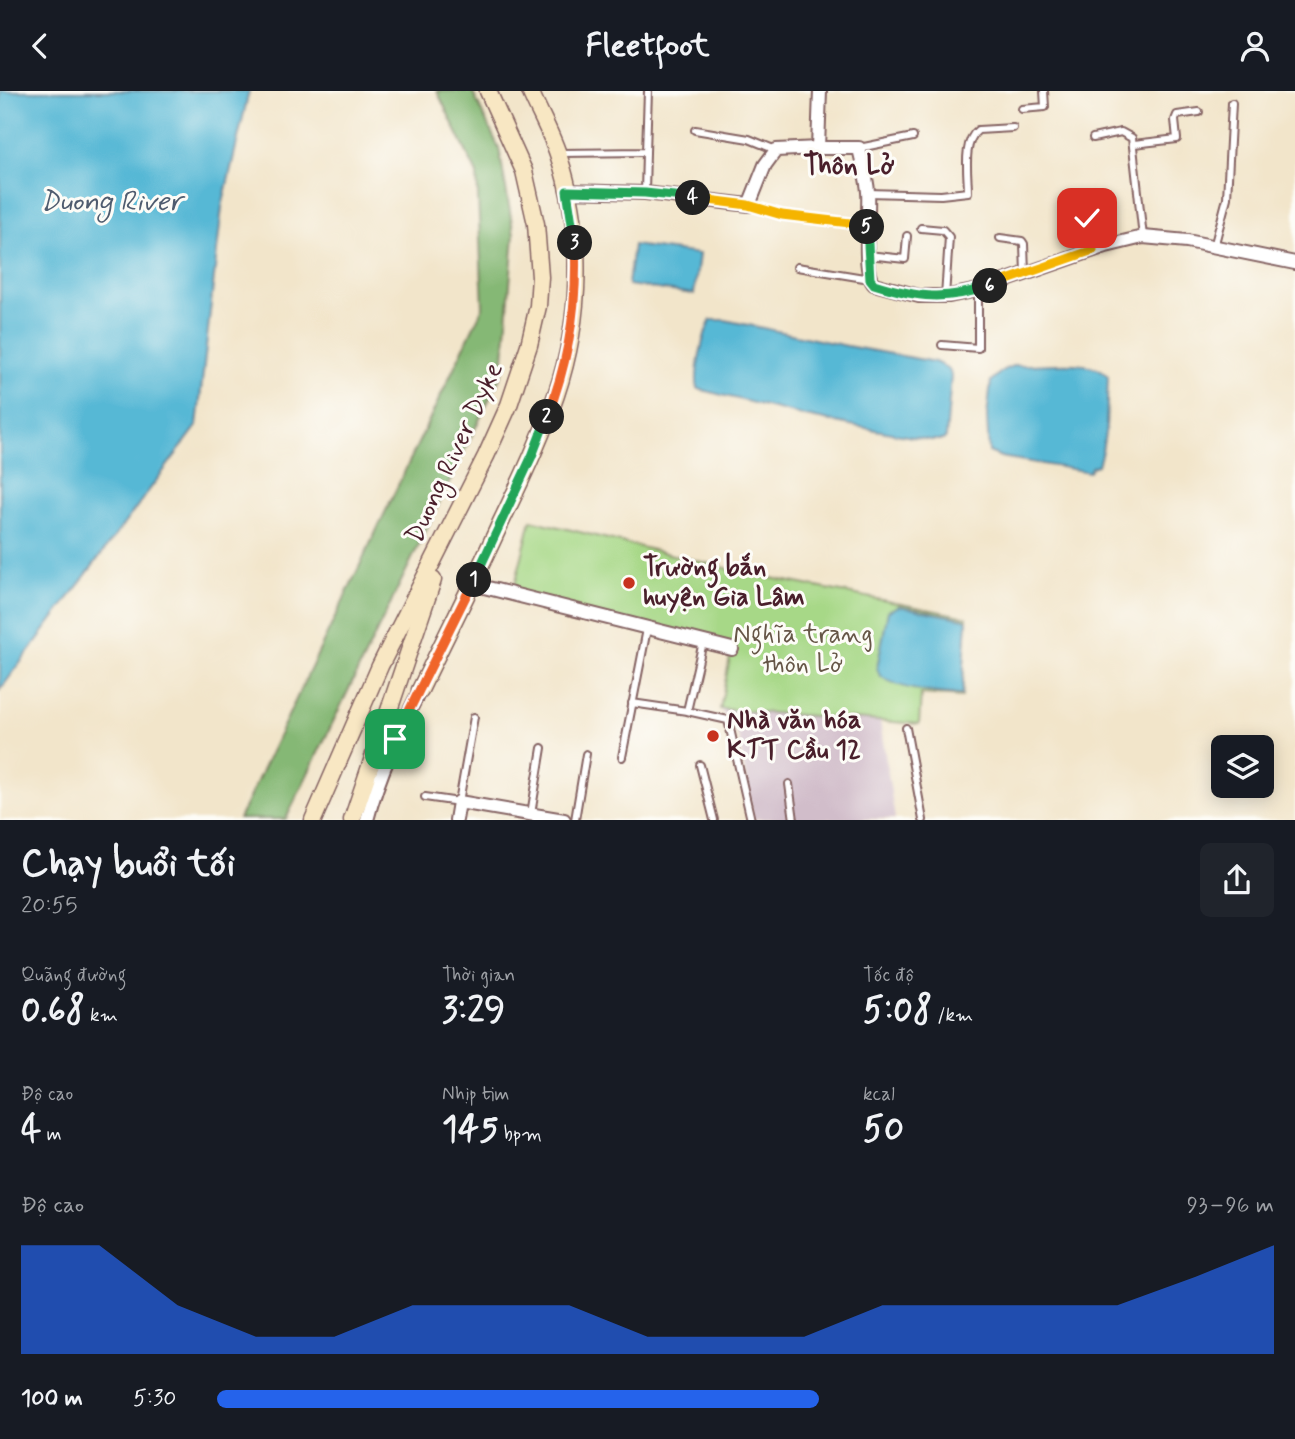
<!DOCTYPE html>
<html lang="vi">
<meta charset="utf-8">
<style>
:root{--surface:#171b24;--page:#20242c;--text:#f1f3f6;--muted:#9ea1a6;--accent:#2563eb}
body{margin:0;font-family:Mynerve,sans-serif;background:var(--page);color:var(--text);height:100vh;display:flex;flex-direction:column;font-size:26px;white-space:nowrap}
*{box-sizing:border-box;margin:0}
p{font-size:23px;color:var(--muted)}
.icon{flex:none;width:38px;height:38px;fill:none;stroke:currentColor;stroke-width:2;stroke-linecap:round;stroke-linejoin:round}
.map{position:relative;height:729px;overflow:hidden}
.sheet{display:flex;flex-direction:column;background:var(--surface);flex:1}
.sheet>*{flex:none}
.controls{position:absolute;left:1211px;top:644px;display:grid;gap:14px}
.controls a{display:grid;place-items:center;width:63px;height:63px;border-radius:10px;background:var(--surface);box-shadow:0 4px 18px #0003;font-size:35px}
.pin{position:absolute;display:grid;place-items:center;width:60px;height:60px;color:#fff;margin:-30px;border-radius:14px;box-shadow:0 4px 10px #0006}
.km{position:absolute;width:35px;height:35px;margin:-18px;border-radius:50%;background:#222;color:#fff;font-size:19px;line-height:35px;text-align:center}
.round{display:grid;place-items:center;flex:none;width:74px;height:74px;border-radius:10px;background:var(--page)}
.headline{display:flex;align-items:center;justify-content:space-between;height:119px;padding:0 21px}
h1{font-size:38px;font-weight:700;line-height:52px}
.metrics{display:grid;grid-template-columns:repeat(3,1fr);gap:10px;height:119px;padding:7px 21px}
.metrics div{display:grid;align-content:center}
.metrics b{font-size:35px;font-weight:700}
.metrics small{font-size:19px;font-weight:400}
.metrics p{font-size:19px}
.chart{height:196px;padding:14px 21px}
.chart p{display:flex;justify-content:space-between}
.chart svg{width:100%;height:126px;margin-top:7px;fill:var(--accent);opacity:.7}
ul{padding:0 21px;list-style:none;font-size:23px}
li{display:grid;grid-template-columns:112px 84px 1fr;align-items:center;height:52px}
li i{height:18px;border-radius:9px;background:var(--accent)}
header{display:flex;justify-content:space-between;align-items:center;height:91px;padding:0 21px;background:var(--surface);font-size:32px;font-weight:700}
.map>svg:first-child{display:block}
.industrial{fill:#d1bdca}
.green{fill:#a7d887;stroke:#787c59;stroke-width:2}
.forest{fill:#85b874;stroke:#686c50;stroke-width:2}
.water{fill:#56b8d5;stroke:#506c80;stroke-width:2}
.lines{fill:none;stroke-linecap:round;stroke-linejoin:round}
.lane-casing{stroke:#856463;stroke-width:10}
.street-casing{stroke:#856463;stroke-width:16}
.secondary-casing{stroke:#856463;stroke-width:19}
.lane{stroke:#fff;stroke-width:6}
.street{stroke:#fff;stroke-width:12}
.secondary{stroke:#f8e7c3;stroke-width:16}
.split-1-casing{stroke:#fff;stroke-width:14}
.split-2-casing{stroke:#fff;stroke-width:14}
.split-3-casing{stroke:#fff;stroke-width:14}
.split-4-casing{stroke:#fff;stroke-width:14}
.split-5-casing{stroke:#fff;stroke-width:14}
.split-6-casing{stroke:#fff;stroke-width:14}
.split-7-casing{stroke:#fff;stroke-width:14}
.split-1{stroke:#f0652b;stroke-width:9}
.split-2{stroke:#22a559;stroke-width:9}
.split-3{stroke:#f0652b;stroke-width:9}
.split-4{stroke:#22a559;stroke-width:9}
.split-5{stroke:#f5b400;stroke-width:9}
.split-6{stroke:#22a559;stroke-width:9}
.split-7{stroke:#f5b400;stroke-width:9}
.poi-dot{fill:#c8321e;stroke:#fdfcf7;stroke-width:2.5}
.labels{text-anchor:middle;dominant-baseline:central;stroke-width:6;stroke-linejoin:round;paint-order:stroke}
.street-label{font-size:26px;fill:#4a1f2b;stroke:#fdfcf7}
.poi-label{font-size:26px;font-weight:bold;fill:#4a1f2b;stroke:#fdfcf7;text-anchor:start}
.park-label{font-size:26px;fill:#665647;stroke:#fdfcf7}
.neighbourhood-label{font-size:28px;font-weight:bold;fill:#4a1f2b;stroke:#fdfcf7}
.water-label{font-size:28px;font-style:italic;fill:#4f5c6f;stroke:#fdfcf7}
</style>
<header><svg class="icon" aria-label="back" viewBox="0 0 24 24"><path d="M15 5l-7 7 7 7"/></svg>Fleetfoot<svg class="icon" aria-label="person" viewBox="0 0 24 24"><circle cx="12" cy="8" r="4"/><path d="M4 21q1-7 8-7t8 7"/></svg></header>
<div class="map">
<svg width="1295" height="729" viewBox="0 0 1295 729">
<rect width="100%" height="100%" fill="#fdfcf7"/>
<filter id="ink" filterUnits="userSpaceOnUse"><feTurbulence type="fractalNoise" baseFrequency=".0143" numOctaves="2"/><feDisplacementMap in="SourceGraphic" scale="14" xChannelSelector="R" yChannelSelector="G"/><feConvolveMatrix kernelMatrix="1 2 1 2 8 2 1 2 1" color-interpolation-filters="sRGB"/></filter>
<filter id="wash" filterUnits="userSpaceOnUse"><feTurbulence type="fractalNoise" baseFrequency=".00686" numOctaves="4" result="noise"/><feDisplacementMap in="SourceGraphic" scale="28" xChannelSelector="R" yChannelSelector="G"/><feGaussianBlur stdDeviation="1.57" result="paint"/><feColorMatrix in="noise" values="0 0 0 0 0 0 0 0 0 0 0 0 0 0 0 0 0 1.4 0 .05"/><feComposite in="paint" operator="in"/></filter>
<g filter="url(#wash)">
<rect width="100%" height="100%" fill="#f2e5ca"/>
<!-- industrial -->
<path class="industrial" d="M 720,618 L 880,630 L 895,728 L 753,728 L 739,647 Z"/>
<!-- green -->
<path class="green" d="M 531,429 L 746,482 L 967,526 L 962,606 L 921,603 L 919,633 L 720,618 L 731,561 L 513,502 Z"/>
<!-- forest -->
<path class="forest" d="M 437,0 L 472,0 L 499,57 L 514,144 L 503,280 L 286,728 L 239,728 L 483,216 L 477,83 Z"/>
<!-- water -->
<g class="water">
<path d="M 0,0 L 249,0 L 222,116 L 197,335 L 0,599 Z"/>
<path d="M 633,154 L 699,163 L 694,203 L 628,194 Z"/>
<path d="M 711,229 L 725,229 L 847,255 L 935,271 L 949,278 L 951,285 L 946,346 L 943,349 L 930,349 L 901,344 L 805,325 L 698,298 C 694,283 703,243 711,229 Z"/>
<path d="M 1015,274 C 1039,276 1093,265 1108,285 L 1106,336 L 1102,360 L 1098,374 L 1091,376 L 1089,381 L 1001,366 L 989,361 L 987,326 L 991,290 L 1003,279 Z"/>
<path d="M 899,515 L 964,528 L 967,530 L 962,604 C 935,602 903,600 880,585 L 877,577 L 888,520 Z"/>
</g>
</g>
<g filter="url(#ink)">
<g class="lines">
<defs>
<g id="lane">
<path d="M 1022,18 L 1045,16 L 1044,0"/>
<path d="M 695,39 L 749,48 L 776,59"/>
<path d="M 1093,47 L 1121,41 L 1132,47 L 1143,146"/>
<path d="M 1134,53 L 1177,48 L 1175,29 L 1177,24 L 1199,21"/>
<path d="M 859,57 L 913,46"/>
<path d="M 560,62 L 646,61 L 648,0"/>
<path d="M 645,102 L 646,61"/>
<path d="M 868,102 L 941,104 L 968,101 C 968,83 962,51 978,39 L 1013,37"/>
<path d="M 1086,111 L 1089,145 L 1093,159"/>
<path d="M 749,114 L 782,124 L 867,134"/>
<path d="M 921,137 L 943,139 L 949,146 L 945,206"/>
<path d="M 1000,147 L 1022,150 L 1024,153 L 1025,183"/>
<path d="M 1214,156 L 1227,107 L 1232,12"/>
<path d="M 868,164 L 905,168 L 907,145"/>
<path d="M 797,176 L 870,188"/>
<path d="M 942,254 L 978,257 L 978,199"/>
<path d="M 632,612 L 687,620 L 728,629 L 751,729"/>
<path d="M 687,620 L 703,551"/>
<path d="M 906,637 L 923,729"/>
<path d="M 622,666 L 647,538"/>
<path d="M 700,674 L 714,729"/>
<path d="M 789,693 L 794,729"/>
<path d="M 425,706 L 459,711 L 474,626"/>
<path d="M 531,723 L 542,657"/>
<path d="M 575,729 L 586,663"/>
</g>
<g id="street">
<path d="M 820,0 L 818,57 L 859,57 C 862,72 867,86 868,101 C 870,119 861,181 874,193 L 919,205 L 949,205 L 978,199 L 1106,155 L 1143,146 L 1187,150 L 1295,172"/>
<path d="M 567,100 L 645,102 L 749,114 L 765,74 L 776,59 L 818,57"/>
<path d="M 472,493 L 732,558"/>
<path d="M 367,729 C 379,683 399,641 420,599"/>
<path d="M 456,729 L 459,711 L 564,729"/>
</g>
<g id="secondary">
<path d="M 420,599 C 447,543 475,488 501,431 C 521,390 541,348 556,304 C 582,227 584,140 558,63 C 551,42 539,21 530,0"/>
<path d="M 313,729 L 380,575 L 486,365 L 509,314 L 529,254 L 538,215 L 540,186 L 536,133 L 524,80 L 488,0"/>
<path d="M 352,729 L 433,489"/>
</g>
</defs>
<!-- lane casing -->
<use href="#lane" class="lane-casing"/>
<!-- street casing -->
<use href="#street" class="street-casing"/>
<!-- secondary casing -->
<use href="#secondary" class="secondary-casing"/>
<!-- lane -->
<use href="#lane" class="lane"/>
<!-- street -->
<use href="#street" class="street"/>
<!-- secondary -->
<use href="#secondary" class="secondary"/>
</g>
</g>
<g class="lines" filter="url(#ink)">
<defs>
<path id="split-1" d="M 395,648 L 474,489"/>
<path id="split-2" d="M 474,489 L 532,365 L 547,326"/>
<path id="split-3" d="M 547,326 C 569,270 578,212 575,152"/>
<path id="split-4" d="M 575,152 L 567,100 L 645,102 L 693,107"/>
<path id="split-5" d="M 693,107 L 748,114 L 782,124 L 867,134 L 867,136"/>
<path id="split-6" d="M 867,136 L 870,188 L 874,193 C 918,207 945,210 990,195"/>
<path id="split-7" d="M 990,195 L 1093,159 L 1087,127"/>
</defs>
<!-- split-1 casing -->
<use href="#split-1" class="split-1-casing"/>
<!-- split-2 casing -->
<use href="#split-2" class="split-2-casing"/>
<!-- split-3 casing -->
<use href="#split-3" class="split-3-casing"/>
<!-- split-4 casing -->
<use href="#split-4" class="split-4-casing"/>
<!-- split-5 casing -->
<use href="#split-5" class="split-5-casing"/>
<!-- split-6 casing -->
<use href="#split-6" class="split-6-casing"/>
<!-- split-7 casing -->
<use href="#split-7" class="split-7-casing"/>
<!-- split-1 -->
<use href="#split-1" class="split-1"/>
<!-- split-2 -->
<use href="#split-2" class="split-2"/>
<!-- split-3 -->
<use href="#split-3" class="split-3"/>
<!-- split-4 -->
<use href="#split-4" class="split-4"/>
<!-- split-5 -->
<use href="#split-5" class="split-5"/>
<!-- split-6 -->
<use href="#split-6" class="split-6"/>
<!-- split-7 -->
<use href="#split-7" class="split-7"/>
</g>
<!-- markers -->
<g class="poi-dot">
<circle cx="629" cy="492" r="7"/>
<circle cx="713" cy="645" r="7"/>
</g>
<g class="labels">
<!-- street labels -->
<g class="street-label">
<text transform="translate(455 362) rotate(-65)">Duong River Dyke</text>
</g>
<!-- poi labels -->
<g class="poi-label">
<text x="643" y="477">Trường bắn<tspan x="643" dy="30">huyện Gia Lâm</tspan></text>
<text x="727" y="630">Nhà văn hóa<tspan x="727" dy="30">KTT Cầu 12</tspan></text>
</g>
<!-- park labels -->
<g class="park-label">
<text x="803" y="544">Nghĩa trang<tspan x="803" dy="30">thôn Lở</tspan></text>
</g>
<!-- neighbourhood labels -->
<g class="neighbourhood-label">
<text x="849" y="75">Thôn Lở</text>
</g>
<!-- water labels -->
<g class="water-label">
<text x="111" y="111">Duong River</text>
</g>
</g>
</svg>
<div class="controls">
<a><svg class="icon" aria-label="layers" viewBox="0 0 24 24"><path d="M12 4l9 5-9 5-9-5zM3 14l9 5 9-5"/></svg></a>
</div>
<div class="pin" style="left:395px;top:648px;background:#1e9e55"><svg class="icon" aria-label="arrive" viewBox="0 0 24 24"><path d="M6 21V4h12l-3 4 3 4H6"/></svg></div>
<div class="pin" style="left:1087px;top:127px;background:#d93025"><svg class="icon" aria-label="check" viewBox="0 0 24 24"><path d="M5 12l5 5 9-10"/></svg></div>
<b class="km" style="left:474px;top:489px">1</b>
<b class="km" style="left:547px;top:326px">2</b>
<b class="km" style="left:575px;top:152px">3</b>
<b class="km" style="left:693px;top:107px">4</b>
<b class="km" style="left:867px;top:136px">5</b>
<b class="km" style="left:990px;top:195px">6</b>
</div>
<section class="sheet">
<div class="headline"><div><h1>Chạy buổi tối</h1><p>20:55</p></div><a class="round"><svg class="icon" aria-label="share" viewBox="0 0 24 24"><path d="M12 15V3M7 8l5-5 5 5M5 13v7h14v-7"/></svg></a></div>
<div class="metrics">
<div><p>Quãng đường</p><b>0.68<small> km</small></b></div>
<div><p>Thời gian</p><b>3:29</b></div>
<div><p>Tốc độ</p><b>5:08<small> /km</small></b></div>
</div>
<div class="metrics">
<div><p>Độ cao</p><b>4<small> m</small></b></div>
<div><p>Nhịp tim</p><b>145<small> bpm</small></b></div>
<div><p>kcal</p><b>50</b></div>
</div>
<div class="chart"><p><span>Độ cao</span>93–96 m</p>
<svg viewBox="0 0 160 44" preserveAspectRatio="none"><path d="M0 44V6L10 6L20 27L30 38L40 38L50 27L60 27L70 27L80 38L90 38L100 38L110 27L120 27L130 27L140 27L150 17L160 6V44z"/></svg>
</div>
<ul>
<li><b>100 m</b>5:30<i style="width:57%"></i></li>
</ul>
</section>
